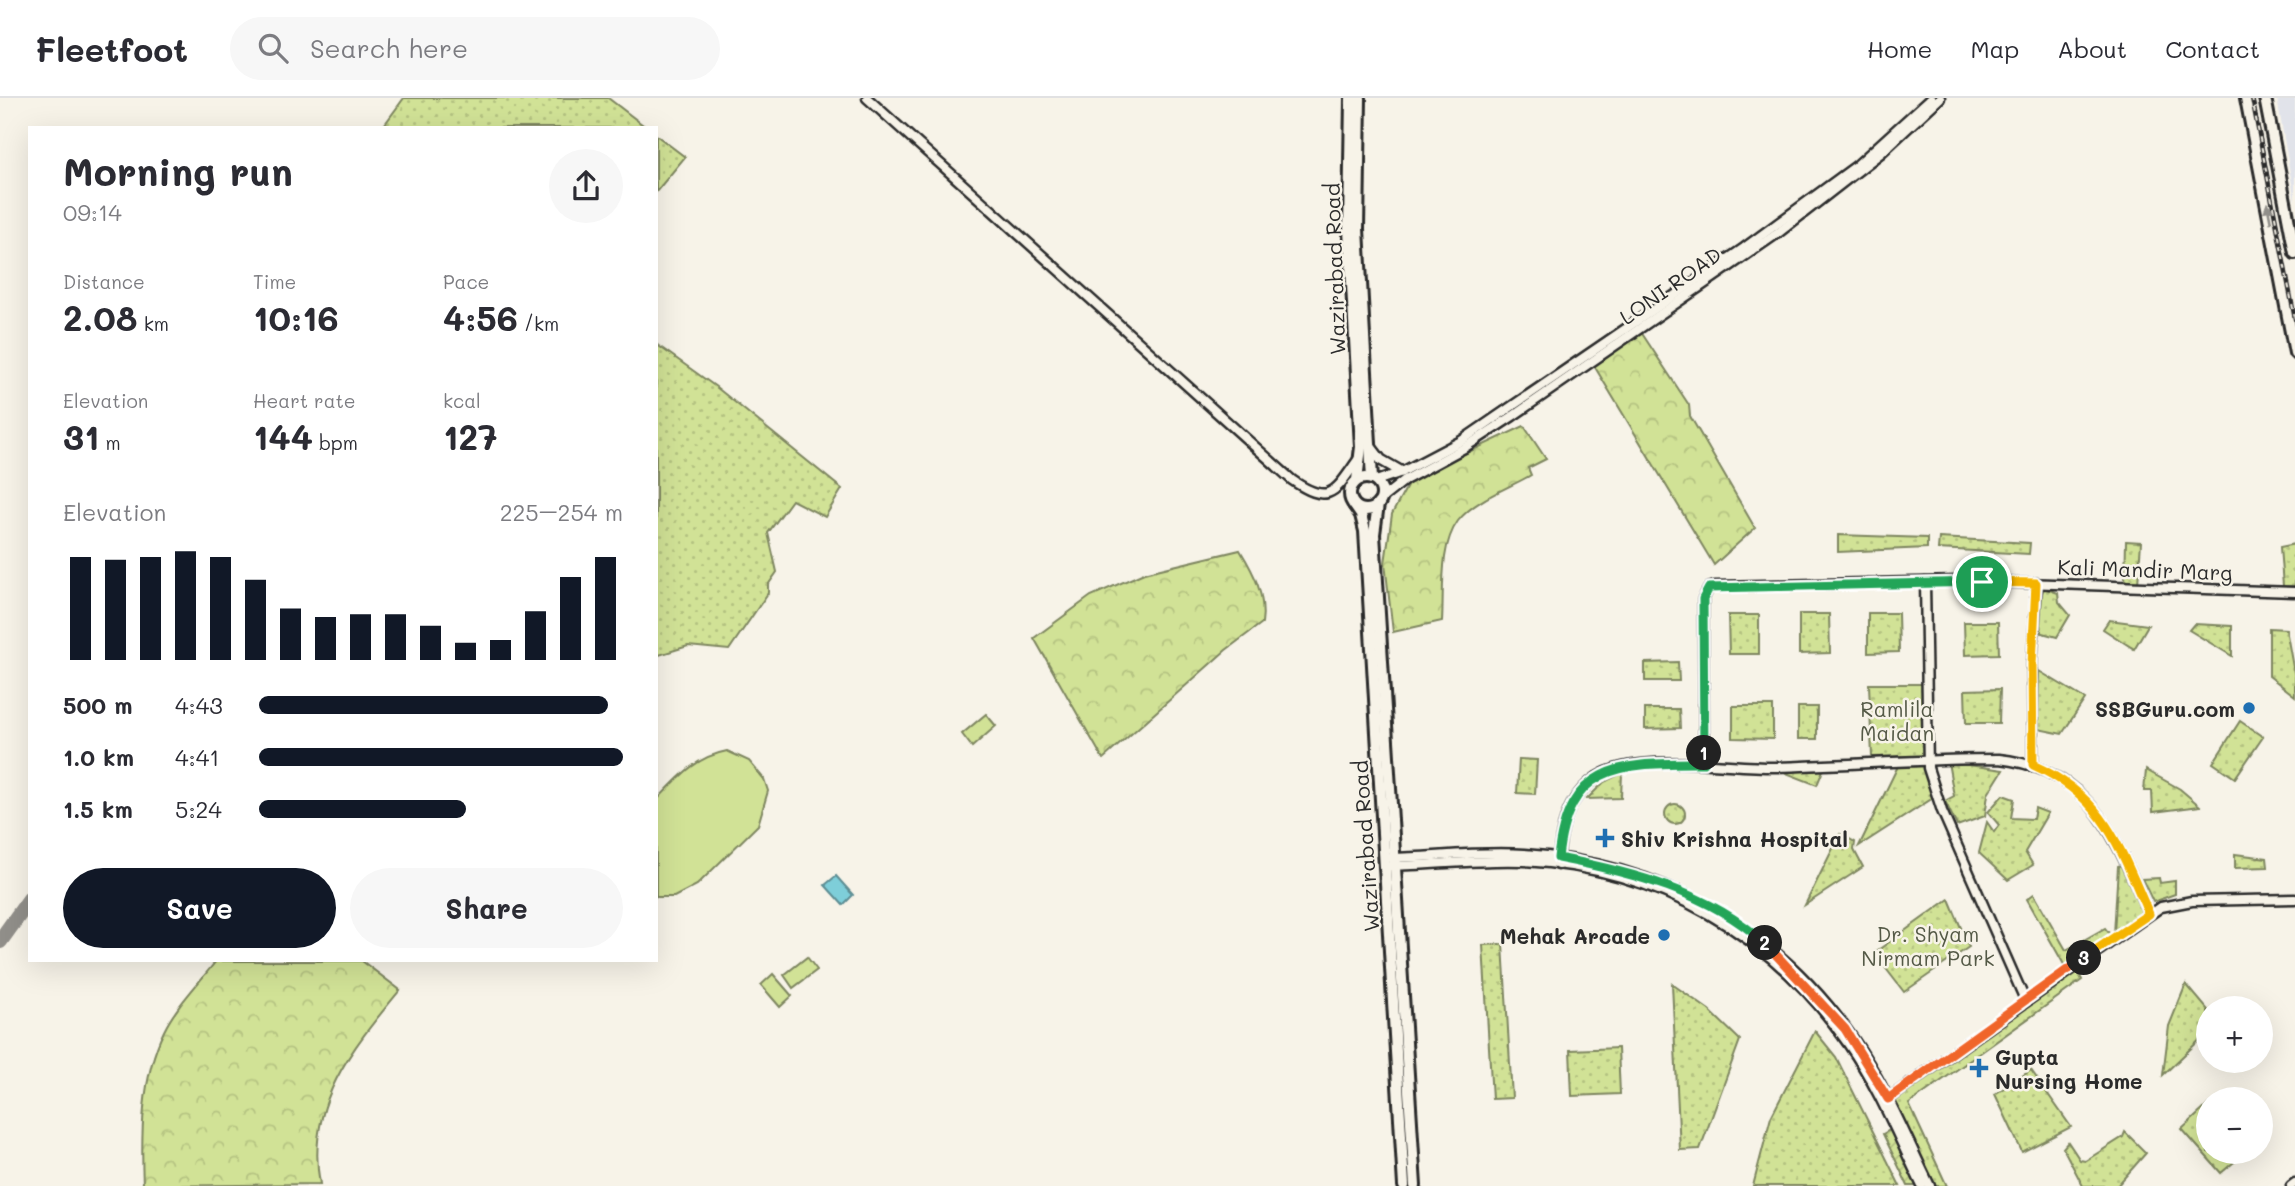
<!DOCTYPE html>
<meta charset="utf-8">
<style>
:root{--surface:#fff;--page:#f7f7f7;--text:#2b2b33;--muted:#7c7c81;--line:#e1e1e2;--accent:#111827}
body{margin:0;font-family:Mali,sans-serif;background:var(--page);color:var(--text);height:100vh;display:flex;flex-direction:column;font-size:26px;white-space:nowrap}
*{box-sizing:border-box;margin:0}
p{font-size:23px;color:var(--muted)}
.icon{flex:none;width:38px;height:38px;fill:none;stroke:currentColor;stroke-width:2;stroke-linecap:round;stroke-linejoin:round}
.map{position:relative;flex:1;overflow:hidden}
.details{position:absolute;left:28px;top:28px;width:630px;height:836px;display:flex;flex-direction:column;background:var(--surface);border-radius:0px;box-shadow:0 7px 28px #0002}
.details>*{flex:none}
.tools{position:absolute;left:2196px;top:898px;display:grid;gap:14px}
.tools a{display:grid;place-items:center;width:77px;height:77px;border-radius:50%;background:var(--surface);box-shadow:0 7px 28px #0002;font-size:35px}
.pin{position:absolute;display:grid;place-items:center;width:60px;height:60px;color:#fff;margin:-30px;border:4px solid #fff;border-radius:50%;box-shadow:0 2px 7px #0007}
.km{position:absolute;width:35px;height:35px;margin:-18px;border-radius:50%;background:#222;color:#fff;font-size:19px;line-height:35px;text-align:center}
.round{display:grid;place-items:center;flex:none;width:74px;height:74px;border-radius:37px;background:var(--page)}
.overview{display:flex;align-items:center;justify-content:space-between;height:119px;padding:0 35px}
h1{font-size:38px;font-weight:700;line-height:52px}
.stats{display:grid;grid-template-columns:repeat(3,1fr);gap:10px;height:119px;padding:7px 35px}
.stats div{display:grid;align-content:center}
.stats b{font-size:35px;font-weight:700}
.stats small{font-size:19px;font-weight:400}
.stats p{font-size:19px}
.chart{height:196px;padding:14px 35px}
.chart p{display:flex;justify-content:space-between}
.chart svg{width:100%;height:126px;margin-top:7px;stroke:var(--accent);stroke-width:6}
.cta{display:flex;gap:14px;margin-top:auto;padding:14px 35px}
.cta a{flex:1;height:80px;border-radius:42px;background:var(--accent);color:#fff;font-size:28px;font-weight:700;line-height:80px;text-align:center}
.cta a+a{background:var(--page);color:var(--text)}
ul{padding:0 35px;list-style:none;font-size:23px}
li{display:grid;grid-template-columns:112px 84px 1fr;align-items:center;height:52px}
li i{height:18px;border-radius:9px;background:var(--accent)}
header{display:flex;align-items:center;gap:42px;box-sizing:border-box;height:98px;padding:0 35px;background:var(--surface);border-bottom:2px solid var(--line)}
header strong{font-size:33px}
nav{display:flex;gap:38px;margin-inline-start:auto;font-size:24px}
.search{width:490px;height:63px;background:var(--page);display:flex;align-items:center;gap:18px;box-sizing:border-box;padding:0 24px;border-radius:38px;color:var(--muted);font-size:26px}
.map>svg:first-child{display:block}
.built{fill:#e1e3ea}
.grass{fill:url(#grass-dots);stroke:#7e8660;stroke-width:2}
.forest{fill:url(#forest-crowns);stroke:#7e8660;stroke-width:2}
.garden{fill:url(#garden-furrows);stroke:#7e8660;stroke-width:2}
.pitch{fill:#d1e296;stroke:#7e8660;stroke-width:2}
.water{fill:#7eced9;stroke:#5d8d93;stroke-width:2}
.lines{fill:none;stroke-linecap:round;stroke-linejoin:round}
.taxiway{stroke:#918f8a;stroke-width:16}
.secondary-casing{stroke:#2b2b2b;stroke-width:13}
.primary-casing{stroke:#2b2b2b;stroke-width:14}
.highway-casing{stroke:#2b2b2b;stroke-width:16}
.secondary{stroke:#f7f3e8;stroke-width:8}
.primary{stroke:#f7f3e8;stroke-width:9}
.highway{stroke:#f7f3e8;stroke-width:10}
.rail-casing{stroke:#2b2b2b;stroke-width:4.5}
.rail{stroke:#f7f3e8;stroke-width:2;stroke-dasharray:5;stroke-linecap:butt}
.oneway{fill:#918f8a}
.split-1-casing{stroke:#fff;stroke-width:14}
.split-2-casing{stroke:#fff;stroke-width:14}
.split-3-casing{stroke:#fff;stroke-width:14}
.split-4-casing{stroke:#fff;stroke-width:14}
.split-1{stroke:#22a559;stroke-width:9}
.split-2{stroke:#22a559;stroke-width:9}
.split-3{stroke:#f0652b;stroke-width:9}
.split-4{stroke:#f5b400;stroke-width:9}
.poi-dot{fill:#1f6fb2;stroke:#f7f3e8;stroke-width:2.5}
.labels{text-anchor:middle;dominant-baseline:central;stroke-width:5;stroke-linejoin:round;paint-order:stroke}
.street-label{font-size:21px;fill:#2b2b2b;stroke:#f7f3e8}
.park-label{font-size:21px;fill:#545946;stroke:#f7f3e8}
.poi-label{font-size:21px;font-weight:bold;fill:#2b2b2b;stroke:#f7f3e8;text-anchor:end}
</style>
<header>
<strong>Fleetfoot</strong>
<div class="search"><svg class="icon" aria-label="search" viewBox="0 0 24 24"><circle cx="10" cy="10" r="6"/><path d="M15 15l6 6"/></svg>Search here</div>
<nav><a>Home</a><a>Map</a><a>About</a><a>Contact</a></nav>
</header>
<div class="map">
<svg width="2295" height="1088" viewBox="0 0 2295 1088">
<defs>
<pattern id="grass-dots" width="8" height="8" patternUnits="userSpaceOnUse" patternTransform="scale(1.75)"><rect width="8" height="8" fill="#d1e296"/><path d="M2 2h.1M6 6h.1" fill="none" stroke="#b4c281" stroke-width="1.8" stroke-linecap="round"/></pattern>
<pattern id="forest-crowns" width="20" height="18" patternUnits="userSpaceOnUse" patternTransform="scale(1.75)"><rect width="20" height="18" fill="#d1e296"/><path d="M2 6a3 3 0 1 1 6 0M12 15a3 3 0 1 1 6 0" fill="none" stroke="#b4c281"/></pattern>
<pattern id="garden-furrows" width="10" height="10" patternUnits="userSpaceOnUse" patternTransform="scale(1.75)"><rect width="10" height="10" fill="#d1e296"/><path d="M-1 1l2-2M0 10L10 0M9 11l2-2" fill="none" stroke="#b4c281"/></pattern>
</defs>
<rect width="100%" height="100%" fill="#f7f3e8"/>
<filter id="ink" filterUnits="userSpaceOnUse"><feTurbulence type="fractalNoise" baseFrequency=".0143" numOctaves="2"/><feDisplacementMap in="SourceGraphic" scale="14" xChannelSelector="R" yChannelSelector="G"/><feConvolveMatrix kernelMatrix="1 2 1 2 8 2 1 2 1" color-interpolation-filters="sRGB"/></filter>
<g filter="url(#ink)">
<!-- built -->
<path class="built" d="M 2277,0 L 2295,0 L 2295,103 Z"/>
<!-- grass -->
<g class="grass">
<path d="M 404,0 L 608,0 L 647,30 L 382,30 Z"/>
<path d="M 656,37 L 685,59 L 656,94 Z"/>
<path d="M 656,246 L 716,289 L 842,391 L 825,419 L 792,402 L 768,435 L 777,474 L 768,487 L 768,495 L 729,552 L 688,548 L 656,558 Z"/>
<path d="M 1838,437 L 1927,440 L 1927,450 L 1838,454 Z"/>
<path d="M 1939,440 L 2030,445 L 2029,456 L 1938,451 Z"/>
<path d="M 2126,443 L 2141,444 L 2138,486 L 2125,486 Z"/>
<path d="M 2295,446 L 2295,488 L 2283,488 L 2280,449 Z"/>
<path d="M 2044,490 L 2058,495 L 2059,504 L 2070,517 L 2057,539 L 2042,535 L 2035,514 Z"/>
<path d="M 1868,515 L 1898,515 L 1899,554 L 1868,555 Z"/>
<path d="M 1799,516 L 1829,516 L 1830,555 L 1799,556 Z"/>
<path d="M 1728,517 L 1759,517 L 1759,556 L 1729,556 Z"/>
<path d="M 2109,522 L 2148,527 L 2134,551 L 2103,531 Z"/>
<path d="M 1964,524 L 1998,524 L 1999,556 L 1965,557 Z"/>
<path d="M 2194,526 L 2232,528 L 2232,558 L 2189,532 Z"/>
<path d="M 2269,530 L 2286,531 L 2295,580 L 2295,598 L 2269,578 Z"/>
<path d="M 1678,564 L 1679,583 L 1645,583 L 1645,565 Z"/>
<path d="M 2039,573 L 2085,601 L 2062,636 L 2038,631 Z"/>
<path d="M 1869,586 L 1922,586 L 1924,658 L 1872,659 Z"/>
<path d="M 2000,591 L 1999,625 L 1966,625 L 1965,592 Z"/>
<path d="M 1733,608 L 1773,608 L 1773,641 L 1733,640 Z"/>
<rect x="1798" y="609" width="19" height="32"/>
<path d="M 1645,611 L 1679,611 L 1680,630 L 1645,631 Z"/>
<path d="M 2240,623 L 2263,639 L 2235,680 L 2213,665 Z"/>
<path d="M 1519,661 L 1537,662 L 1535,696 L 1517,695 Z"/>
<path d="M 1948,664 L 2003,672 L 1988,696 L 1985,718 L 1957,728 L 1945,703 L 1954,698 Z"/>
<path d="M 1899,666 L 1923,666 L 1936,698 L 1859,748 Z"/>
<path d="M 1788,669 L 1824,670 L 1817,687 L 1786,675 Z"/>
<path d="M 2146,672 L 2180,691 L 2200,708 L 2153,714 L 2152,693 L 2144,693 Z"/>
<path d="M 1622,675 L 1621,700 L 1587,701 L 1604,684 Z"/>
<path d="M 2003,697 L 2014,701 L 2011,720 L 2033,721 L 2035,710 L 2048,715 L 2025,754 L 2033,767 L 2008,782 L 1979,755 L 1987,724 L 1994,734 L 1999,727 L 1988,714 Z"/>
<circle cx="1675" cy="716" r="10"/>
<path d="M 1840,736 L 1855,744 L 1854,752 L 1863,769 L 1805,807 Z"/>
<path d="M 2235,756 L 2267,760 L 2268,769 L 2235,770 Z"/>
<path d="M 2126,766 L 2145,812 L 2114,836 L 2118,768 Z"/>
<path d="M 2159,780 L 2160,785 L 2175,783 L 2175,796 L 2153,804 L 2142,781 Z"/>
<path d="M 2034,796 L 2066,852 L 2105,830 L 2112,839 L 2066,870 L 2027,801 Z"/>
<path d="M 1949,801 L 1969,849 L 1904,894 L 1874,855 Z"/>
<path d="M 1503,846 L 1512,1000 L 1492,1001 L 1483,847 Z"/>
<path d="M 2075,868 L 2082,882 L 1909,1006 L 1947,1088 L 1933,1088 L 1893,1005 Z"/>
<path d="M 1672,886 L 1709,912 L 1740,942 L 1700,1051 L 1680,1052 Z"/>
<path d="M 2186,886 L 2208,912 L 2208,934 L 2163,977 L 2169,928 Z"/>
<path d="M 1815,933 L 1836,959 L 1900,1088 L 1753,1088 L 1771,1019 Z"/>
<path d="M 1618,950 L 1620,996 L 1572,998 L 1570,952 Z"/>
<path d="M 2031,972 L 2071,1029 L 2022,1054 L 1995,996 Z"/>
<path d="M 2208,1007 L 2208,1054 L 2246,1054 L 2221,1075 L 2182,1031 Z"/>
<path d="M 2125,1034 L 2146,1055 L 2117,1088 L 2083,1088 L 2063,1050 L 2068,1044 L 2080,1062 L 2085,1063 L 2123,1039 Z"/>
</g>
<!-- forest -->
<g class="forest">
<path d="M 1639,231 L 1689,307 L 1690,318 L 1755,430 L 1714,467 L 1593,266 Z"/>
<path d="M 1524,328 L 1546,361 L 1528,370 L 1531,377 C 1509,390 1474,402 1458,423 C 1439,449 1444,493 1442,523 L 1393,534 L 1385,465 L 1392,416 L 1411,381 Z"/>
<path d="M 1240,452 C 1254,475 1266,498 1262,525 L 1226,552 L 1103,661 L 1034,540 L 1091,498 L 1144,475 Z"/>
<path d="M 216,863 L 362,863 L 400,892 C 353,949 305,1006 320,1086 L 143,1088 C 141,1037 141,980 164,933 C 176,908 199,885 216,863 Z"/>
</g>
<!-- garden -->
<path class="garden" d="M 1895,1029 L 1924,1088 L 1908,1088 L 1883,1036 Z"/>
<!-- pitch -->
<g class="pitch">
<path d="M 986,616 L 996,628 L 972,649 L 962,636 Z"/>
<path d="M 727,653 L 749,663 L 764,681 L 768,693 L 758,727 L 697,787 L 674,799 L 656,799 L 656,703 C 678,680 695,659 727,653 Z"/>
<path d="M 807,859 L 817,872 L 793,890 L 784,877 Z"/>
<path d="M 773,876 L 792,898 L 780,909 L 761,887 Z"/>
</g>
<!-- water -->
<path class="water" d="M 836,778 L 853,797 L 843,807 L 825,787 Z"/>
<g class="lines">
<!-- taxiway -->
<path class="taxiway" d="M 0,843 L 30,801"/>
<defs>
<g id="secondary">
<path d="M 867,0 L 1292,382 C 1332,410 1336,391 1360,359"/>
<path d="M 1376,383 L 1402,374 L 1461,343 L 1744,150 L 1856,68 L 1931,0"/>
<path d="M 1381,401 L 1405,382 L 1464,350 L 1513,318 L 1778,135 L 1882,54 L 1940,0"/>
<path d="M 1925,484 L 1928,670 L 1942,713 L 2025,902"/>
<path d="M 1704,665 L 1703,501 L 1709,490 L 1715,488 L 1960,483 L 2295,494"/>
<path d="M 2033,667 L 2032,566 L 2037,485"/>
<path d="M 1391,760 C 1435,759 1480,753 1524,756 C 1659,764 1778,830 1854,942 C 1885,987 1906,1039 1930,1088"/>
<path d="M 1558,767 C 1560,732 1566,700 1597,679 C 1637,653 1729,670 1776,669 C 1850,667 1924,661 1999,661 C 2092,671 2115,741 2149,816"/>
<path d="M 1391,768 C 1435,767 1480,761 1524,763 C 1659,770 1773,836 1849,947 C 1879,990 1899,1041 1922,1088"/>
<path d="M 1888,1001 L 2161,809 L 2192,803 L 2295,801"/>
<path d="M 2291,1088 L 2295,1085"/>
</g>
<path id="primary" d="M 1371,349 L 1381,362 L 1402,374"/>
<g id="highway">
<path d="M 1351,0 L 1349,132 L 1361,349 L 1357,382"/>
<path d="M 1360,0 L 1358,131 L 1372,381"/>
<path d="M 2246,0 L 2295,255"/>
<path d="M 2265,0 L 2295,155"/>
<circle cx="1366" cy="396" r="16"/>
<path d="M 1378,406 L 1374,436 L 1415,1088"/>
<path d="M 1354,407 L 1361,417 L 1365,433 L 1404,1088"/>
</g>
</defs>
<!-- secondary casing -->
<use href="#secondary" class="secondary-casing"/>
<!-- primary casing -->
<use href="#primary" class="primary-casing"/>
<!-- highway casing -->
<use href="#highway" class="highway-casing"/>
<!-- secondary -->
<use href="#secondary" class="secondary"/>
<!-- primary -->
<use href="#primary" class="primary"/>
<!-- highway -->
<use href="#highway" class="highway"/>
<defs>
<path id="rail" d="M 2252,0 L 2295,221"/>
</defs>
<!-- rail casing -->
<use href="#rail" class="rail-casing"/>
<!-- rail -->
<use href="#rail" class="rail"/>
</g>
<!-- one-way arrows -->
<defs><path id="oneway-solid" d="M-6-.8H1V-3.2L6.5 0L1 3.2V.8H-6Z" transform="scale(1.75)"/></defs>
<use class="oneway" href="#oneway-solid" transform="translate(2269 115) rotate(-101)"/>
</g>
<g class="lines" filter="url(#ink)">
<defs>
<path id="split-1" d="M 1704,655 L 1703,501 L 1709,490 L 1982,484"/>
<path id="split-2" d="M 1704,655 L 1704,665 C 1623,666 1568,662 1558,760 C 1631,774 1709,794 1765,845"/>
<path id="split-3" d="M 1765,845 L 1845,931 L 1888,1001 L 2084,860"/>
<path id="split-4" d="M 1982,484 L 2036,485 L 2032,566 L 2033,667 C 2105,699 2119,749 2149,816 L 2084,860"/>
</defs>
<!-- split-1 casing -->
<use href="#split-1" class="split-1-casing"/>
<!-- split-2 casing -->
<use href="#split-2" class="split-2-casing"/>
<!-- split-3 casing -->
<use href="#split-3" class="split-3-casing"/>
<!-- split-4 casing -->
<use href="#split-4" class="split-4-casing"/>
<!-- split-1 -->
<use href="#split-1" class="split-1"/>
<!-- split-2 -->
<use href="#split-2" class="split-2"/>
<!-- split-3 -->
<use href="#split-3" class="split-3"/>
<!-- split-4 -->
<use href="#split-4" class="split-4"/>
</g>
<!-- markers -->
<g class="poi-dot">
<circle cx="2249" cy="610" r="7"/>
<path d="M1601.5 729.5h7v7h7v7h-7v7h-7v-7h-7v-7h7z"/>
<circle cx="1664" cy="837" r="7"/>
<path d="M1975.5 959.5h7v7h7v7h-7v7h-7v-7h-7v-7h7z"/>
</g>
<g class="labels">
<!-- street labels -->
<g class="street-label">
<text transform="translate(1334 171) rotate(-92)">Wazirabad Road</text>
<text transform="translate(1670 187) rotate(-35)">LONI ROAD</text>
<text transform="translate(2145 471) rotate(2)">Kali Mandir Marg</text>
<text transform="translate(1365 748) rotate(-94)">Wazirabad Road</text>
</g>
<!-- park labels -->
<g class="park-label">
<text x="1897" y="610">Ramlila<tspan x="1897" dy="24">Maidan</tspan></text>
<text x="1928" y="835">Dr. Shyam<tspan x="1928" dy="24">Nirmam Park</tspan></text>
</g>
<!-- poi labels -->
<g class="poi-label">
<text x="2235" y="610">SSBGuru.com</text>
<text x="1621" y="740" text-anchor="start">Shiv Krishna Hospital</text>
<text x="1650" y="837">Mehak Arcade</text>
<text x="1995" y="958" text-anchor="start">Gupta<tspan x="1995" dy="24">Nursing Home</tspan></text>
</g>
</g>
</svg>
<div class="tools">
<a>+</a>
<a>−</a>
</div>
<div class="pin" style="left:1982px;top:484px;background:#1e9e55"><svg class="icon" aria-label="arrive" viewBox="0 0 24 24"><path d="M6 21V4h12l-3 4 3 4H6"/></svg></div>
<b class="km" style="left:1704px;top:655px">1</b>
<b class="km" style="left:1765px;top:845px">2</b>
<b class="km" style="left:2084px;top:860px">3</b>
<section class="details">
<div class="overview"><div><h1>Morning run</h1><p>09:14</p></div><a class="round"><svg class="icon" aria-label="share" viewBox="0 0 24 24"><path d="M12 15V3M7 8l5-5 5 5M5 13v7h14v-7"/></svg></a></div>
<div class="stats">
<div><p>Distance</p><b>2.08<small> km</small></b></div>
<div><p>Time</p><b>10:16</b></div>
<div><p>Pace</p><b>4:56<small> /km</small></b></div>
</div>
<div class="stats">
<div><p>Elevation</p><b>31<small> m</small></b></div>
<div><p>Heart rate</p><b>144<small> bpm</small></b></div>
<div><p>kcal</p><b>127</b></div>
</div>
<div class="chart"><p><span>Elevation</span>225–254 m</p>
<svg viewBox="0 0 160 44" preserveAspectRatio="none"><path d="M5 44V8M15 44V9M25 44V8M35 44V6M45 44V8M55 44V16M65 44V26M75 44V29M85 44V28M95 44V28M105 44V32M115 44V38M125 44V37M135 44V27M145 44V15M155 44V8"/></svg>
</div>
<ul>
<li><b>500 m</b>4:43<i style="width:96%"></i></li>
<li><b>1.0 km</b>4:41<i style="width:100%"></i></li>
<li><b>1.5 km</b>5:24<i style="width:57%"></i></li>
</ul>
<div class="cta"><a>Save</a><a>Share</a></div>
</section>
</div>
